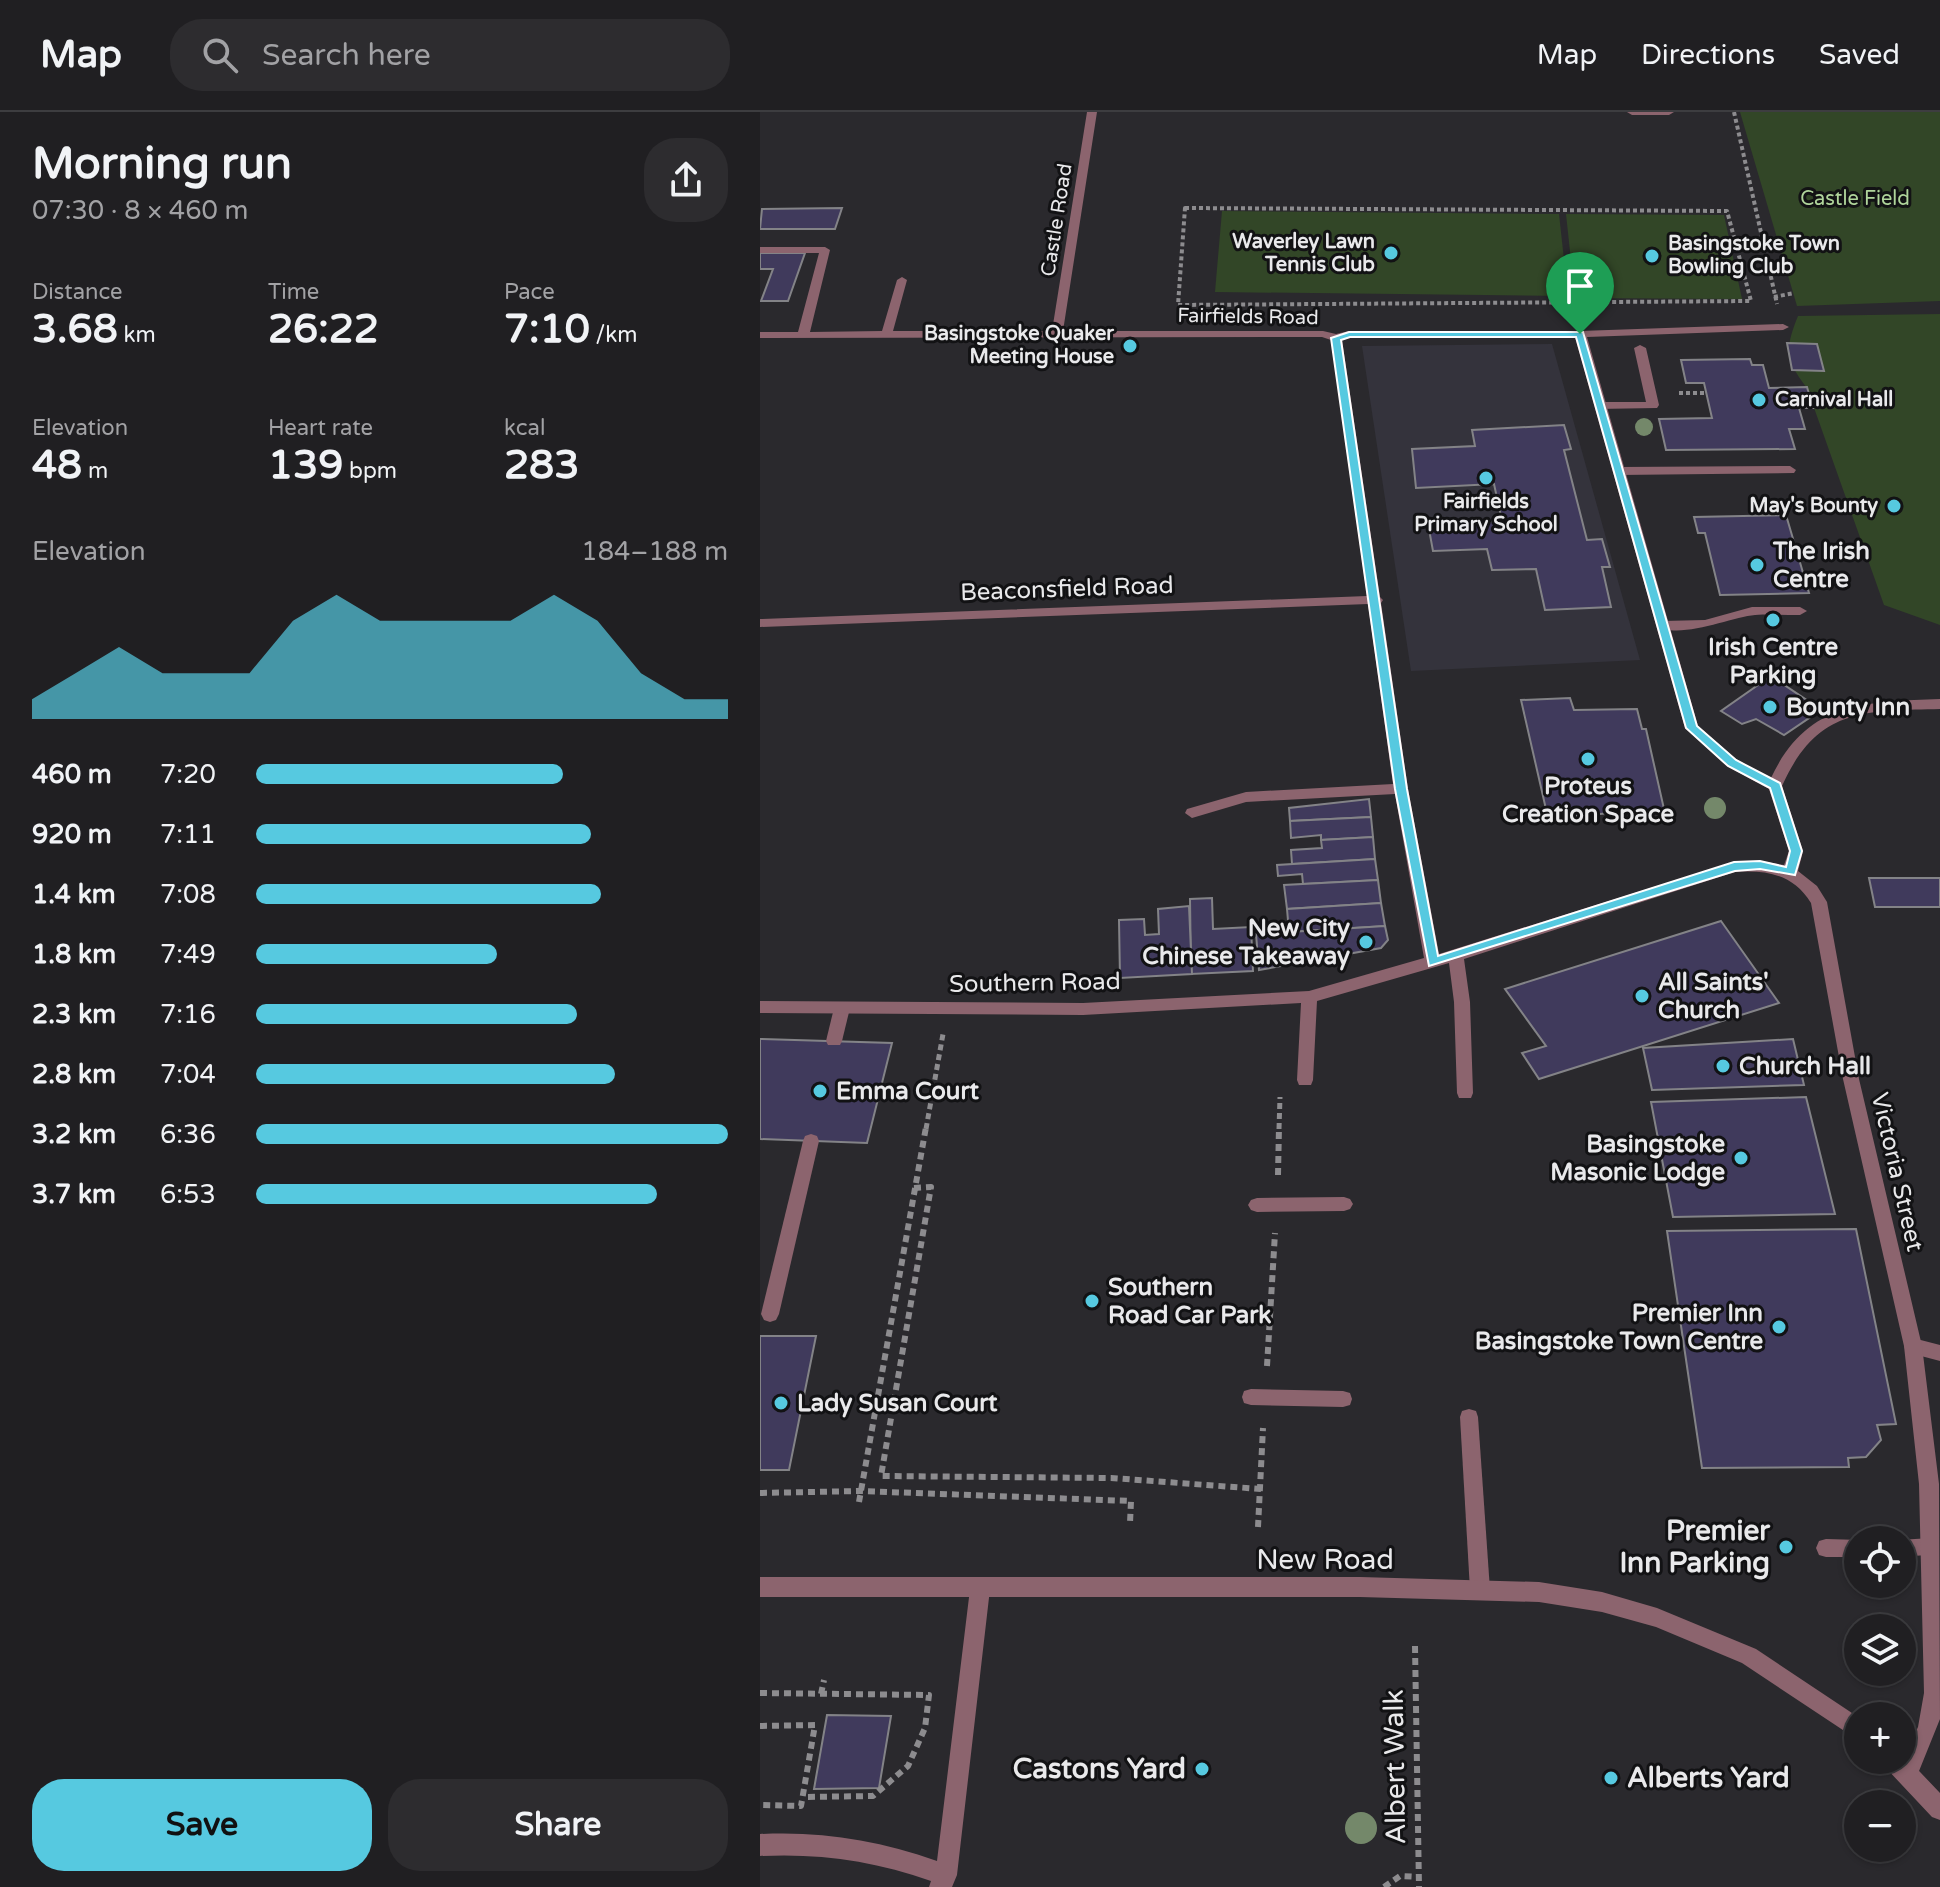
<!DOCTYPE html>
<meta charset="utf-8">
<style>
:root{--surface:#201f22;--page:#2d2c2f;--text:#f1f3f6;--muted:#a2a2a5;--line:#3d3d40;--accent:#56c9e0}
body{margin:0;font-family:"Varela Round",sans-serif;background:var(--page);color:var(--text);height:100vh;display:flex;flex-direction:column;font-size:30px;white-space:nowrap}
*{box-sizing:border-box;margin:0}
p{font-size:26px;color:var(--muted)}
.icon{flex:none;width:44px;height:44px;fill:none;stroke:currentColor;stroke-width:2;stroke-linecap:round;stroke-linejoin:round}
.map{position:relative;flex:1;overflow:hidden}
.drawer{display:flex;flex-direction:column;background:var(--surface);width:760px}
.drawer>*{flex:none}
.buttons{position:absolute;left:1084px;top:1414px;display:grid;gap:16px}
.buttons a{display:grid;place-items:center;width:72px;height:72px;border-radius:50%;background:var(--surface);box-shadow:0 2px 6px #0004,0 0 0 2px var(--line);font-size:40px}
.pin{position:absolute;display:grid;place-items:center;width:68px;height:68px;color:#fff;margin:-82px -34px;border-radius:50% 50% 50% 0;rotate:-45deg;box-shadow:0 0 8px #0007}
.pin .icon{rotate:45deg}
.round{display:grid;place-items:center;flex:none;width:84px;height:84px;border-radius:32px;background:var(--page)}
.head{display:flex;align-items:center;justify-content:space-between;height:136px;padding:0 32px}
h1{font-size:44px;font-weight:700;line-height:60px}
.figures{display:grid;grid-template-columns:repeat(3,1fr);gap:12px;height:136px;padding:8px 32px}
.figures div{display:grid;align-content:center}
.figures b{font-size:40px;font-weight:700}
.figures small{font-size:22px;font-weight:400}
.figures p{font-size:22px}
.chart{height:224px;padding:16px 32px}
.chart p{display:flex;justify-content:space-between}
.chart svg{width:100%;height:144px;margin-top:8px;fill:var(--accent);opacity:.7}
.primary-button{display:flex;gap:16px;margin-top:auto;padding:16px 32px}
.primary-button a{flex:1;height:92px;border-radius:32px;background:var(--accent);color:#111;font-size:32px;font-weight:700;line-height:92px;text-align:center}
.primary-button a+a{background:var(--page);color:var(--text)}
ul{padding:0 32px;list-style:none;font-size:26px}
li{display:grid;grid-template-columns:128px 96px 1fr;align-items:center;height:60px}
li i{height:20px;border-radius:10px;background:var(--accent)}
header{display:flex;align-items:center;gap:48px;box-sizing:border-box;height:112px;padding:0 40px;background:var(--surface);border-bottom:2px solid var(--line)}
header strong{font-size:38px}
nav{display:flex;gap:44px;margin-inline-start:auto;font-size:28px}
.search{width:560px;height:72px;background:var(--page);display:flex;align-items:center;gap:20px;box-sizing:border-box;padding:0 28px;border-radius:32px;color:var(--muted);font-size:30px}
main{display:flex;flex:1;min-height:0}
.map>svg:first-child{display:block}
.built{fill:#34333c}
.green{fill:#324627}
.building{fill:#403a5c;stroke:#838387;stroke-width:2}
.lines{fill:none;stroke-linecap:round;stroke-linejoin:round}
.path-far2{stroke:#8d8c8f;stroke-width:4;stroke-dasharray:4 3;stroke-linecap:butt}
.path-far1{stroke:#8d8c8f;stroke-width:5;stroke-dasharray:6 4;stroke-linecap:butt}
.path{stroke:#8d8c8f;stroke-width:6;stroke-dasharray:7 5;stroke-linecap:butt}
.service{fill:#8c646e;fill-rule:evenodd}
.minor{fill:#8c646e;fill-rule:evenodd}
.tertiary{fill:#8c646e;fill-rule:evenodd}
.tree{fill:#74886a}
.route{fill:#56c9e0;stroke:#fff;stroke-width:2;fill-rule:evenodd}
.poi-dot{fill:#56c9e0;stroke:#121214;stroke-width:3}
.labels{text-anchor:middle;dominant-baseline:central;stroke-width:6;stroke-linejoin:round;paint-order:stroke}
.far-park-label{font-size:20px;fill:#b0d59b;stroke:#121214}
.far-street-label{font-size:20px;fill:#e9e9eb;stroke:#121214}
.far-poi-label{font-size:20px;font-weight:bold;fill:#e9e9eb;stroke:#121214;text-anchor:end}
.poi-label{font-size:24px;font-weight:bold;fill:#e9e9eb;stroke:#121214;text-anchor:start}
.street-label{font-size:24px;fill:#e9e9eb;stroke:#121214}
.near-poi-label{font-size:28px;font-weight:bold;fill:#e9e9eb;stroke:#121214;text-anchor:end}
.near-street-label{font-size:28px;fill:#e9e9eb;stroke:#121214}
</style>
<header>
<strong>Map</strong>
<div class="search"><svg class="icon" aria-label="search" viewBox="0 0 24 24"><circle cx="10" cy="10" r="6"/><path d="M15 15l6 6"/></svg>Search here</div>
<nav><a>Map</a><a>Directions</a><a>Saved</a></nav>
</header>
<main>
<section class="drawer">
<div class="head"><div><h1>Morning run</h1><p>07:30 · 8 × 460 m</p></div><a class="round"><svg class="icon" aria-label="share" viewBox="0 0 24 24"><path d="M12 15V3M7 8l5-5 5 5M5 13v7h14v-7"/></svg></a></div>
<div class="figures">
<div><p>Distance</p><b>3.68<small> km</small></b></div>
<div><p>Time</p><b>26:22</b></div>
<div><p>Pace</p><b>7:10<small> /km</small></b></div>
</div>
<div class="figures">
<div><p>Elevation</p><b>48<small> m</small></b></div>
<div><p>Heart rate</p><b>139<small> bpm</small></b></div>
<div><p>kcal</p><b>283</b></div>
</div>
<div class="chart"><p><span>Elevation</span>184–188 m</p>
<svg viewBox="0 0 160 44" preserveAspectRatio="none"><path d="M0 44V38L10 30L20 22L30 30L40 30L50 30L60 14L70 6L80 14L90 14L100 14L110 14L120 6L130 14L140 30L150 38L160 38V44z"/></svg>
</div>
<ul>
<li><b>460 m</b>7:20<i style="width:65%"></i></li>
<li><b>920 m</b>7:11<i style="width:71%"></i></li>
<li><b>1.4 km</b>7:08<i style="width:73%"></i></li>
<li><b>1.8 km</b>7:49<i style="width:51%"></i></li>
<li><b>2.3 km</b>7:16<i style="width:68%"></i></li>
<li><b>2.8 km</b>7:04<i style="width:76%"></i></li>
<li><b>3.2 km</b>6:36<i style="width:100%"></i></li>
<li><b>3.7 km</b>6:53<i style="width:85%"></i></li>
</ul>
<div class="primary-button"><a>Save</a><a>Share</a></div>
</section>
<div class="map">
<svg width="1180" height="1775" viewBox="0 0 1180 1775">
<rect width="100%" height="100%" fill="#2a292d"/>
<!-- built -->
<path class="built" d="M 792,232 L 880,548 L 651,559 L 602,234 Z"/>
<!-- green -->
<g class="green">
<path d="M 980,0 L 1180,0 L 1180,189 L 1037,194 Z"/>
<path d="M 462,99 L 799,102 L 808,184 L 455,180 Z"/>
<path d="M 806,102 L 964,103 L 982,187 L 815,186 Z"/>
<path d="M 1180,202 L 1180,513 L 1124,493 L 1047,276 C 1025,248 1025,236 1038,204 Z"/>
</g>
<!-- building -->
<g class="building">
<path d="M 82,96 L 75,117 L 0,117 L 2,97 Z"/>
<path d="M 0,141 L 45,141 L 28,189 L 1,189 L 13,157 L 0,157 Z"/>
<path d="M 1027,231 L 1057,232 L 1064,259 L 1032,258 Z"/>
<path d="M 990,247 L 992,253 L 1003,253 L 1009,276 L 1047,275 L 1053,296 L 1039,296 L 1045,317 L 1029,317 L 1035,337 L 906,338 L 899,307 L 952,306 L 944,271 L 926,271 L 921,248 Z"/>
<path d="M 804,313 L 811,337 L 804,338 L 827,428 L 842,427 L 850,455 L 842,455 L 851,495 L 785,498 L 776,457 L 732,458 L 727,437 L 673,439 L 668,412 L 742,409 L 734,372 L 656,376 L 652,337 L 715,334 L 712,318 Z"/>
<path d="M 1026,403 L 1049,481 L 960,483 L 945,421 L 938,421 L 934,405 Z"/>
<path d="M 1011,564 L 1051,591 L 1055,602 L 1024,623 L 996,607 L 982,612 L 961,599 Z"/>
<path d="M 810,586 L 814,598 L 877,597 L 882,617 L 886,617 L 904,697 L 788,706 L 761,588 Z"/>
<path d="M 609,687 L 611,705 L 530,709 L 529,696 Z"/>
<path d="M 611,705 L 613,725 L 561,728 L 561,723 L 531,726 L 530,709 Z"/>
<path d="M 613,725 L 615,747 L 532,752 L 531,738 L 562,736 L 561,728 Z"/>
<path d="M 615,747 L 618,768 L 543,772 L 542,762 L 518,764 L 517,753 Z"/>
<path d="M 1109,766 L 1180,766 L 1180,795 L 1115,795 Z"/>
<path d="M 618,768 L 621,791 L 527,797 L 524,773 Z"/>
<path d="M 452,786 L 453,817 L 491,815 L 493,859 L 431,862 L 430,787 Z"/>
<path d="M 621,791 L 625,814 L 529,820 L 527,797 Z"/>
<path d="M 429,794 L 432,862 L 360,866 L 359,808 L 384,807 L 385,823 L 399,822 L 398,797 Z"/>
<path d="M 961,809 L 1019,891 L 779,967 L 762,941 L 786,934 L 745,877 Z"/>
<path d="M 625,814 L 628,828 L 621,836 L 499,858 L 496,822 Z"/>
<path d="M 0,927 L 132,931 L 107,1031 L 0,1027 Z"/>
<path d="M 1033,927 L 1044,973 L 892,978 L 883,936 Z"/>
<path d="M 1046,985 L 1075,1102 L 913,1105 L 891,990 Z"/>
<path d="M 1096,1117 L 1136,1312 L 1117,1313 L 1121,1328 L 1106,1345 L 1088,1346 L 1089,1355 L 942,1356 L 907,1119 Z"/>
<path d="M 0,1224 L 56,1224 L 29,1358 L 0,1358 Z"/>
<path d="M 67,1603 L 131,1604 L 119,1676 L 54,1677 Z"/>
</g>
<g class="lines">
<!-- path-far2 -->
<g class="path-far2">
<path d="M 974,0 L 1017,192"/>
<path d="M 425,96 L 967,99 L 991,189 L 418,193 Z"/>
<path d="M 1014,185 L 1034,181"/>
<path d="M 919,281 L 946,281"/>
</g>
<!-- path-far1 -->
<g class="path-far1">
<path d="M 166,1017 L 183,922"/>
<path d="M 519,1017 L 520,985"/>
</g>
<!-- path -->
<g class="path">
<path d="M 518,1063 L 519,1015"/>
<path d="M 154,1076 L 171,1075 L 121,1364 L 351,1366 L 501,1377"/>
<path d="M 507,1254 L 515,1121"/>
<path d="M 0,1381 L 101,1379 L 371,1389 L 370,1411"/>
<path d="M 99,1390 L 166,1015"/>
<path d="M 498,1415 L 503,1316"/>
<path d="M 655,1534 L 659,1775"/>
<path d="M 0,1581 L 169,1583 L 165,1616 L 148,1654 L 113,1684 L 43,1685"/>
<path d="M 61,1582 L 64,1568"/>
<path d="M 0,1614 L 55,1613 L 41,1694 L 0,1693"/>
<path d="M 624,1775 L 640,1764 L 659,1765"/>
</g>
<!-- service -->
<g class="service">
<path d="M 880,233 L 886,236 L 899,293 L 897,296 L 836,297 L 836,291 L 840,290 L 886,290 L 874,236 Z"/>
<path d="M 1030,354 L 1036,358 L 1034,361 L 859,363 L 853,359 L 859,355 Z"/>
<path d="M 992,495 L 1040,495 L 1047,499 L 1040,503 C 1025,503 1010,502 995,503 C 971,505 917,529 896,513 L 903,509 L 945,508 Z"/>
<path d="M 82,890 L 88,892 L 90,896 L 82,929 L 80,933 L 68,933 L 66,929 L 74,896 L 76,892 Z"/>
<path d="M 51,1022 L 57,1024 L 59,1029 L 19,1202 L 16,1208 L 10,1210 L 4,1208 L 1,1202 L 43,1029 L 45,1024 Z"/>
<path d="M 584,1085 L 590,1087 L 593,1092 L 590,1097 L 584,1099 L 497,1100 L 491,1098 L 488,1093 L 491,1088 L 497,1086 Z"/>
<path d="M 1153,1226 L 1180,1233 L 1180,1249 L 1146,1240 L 1144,1234 L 1146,1228 Z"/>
<path d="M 491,1277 L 583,1279 L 590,1281 L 592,1287 L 590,1293 L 583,1295 L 491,1293 L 484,1291 L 482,1285 L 484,1279 Z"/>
<path d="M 709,1297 L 716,1299 L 718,1305 L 730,1478 L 727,1485 L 720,1488 L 713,1485 L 710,1478 L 700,1305 L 702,1299 Z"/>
<path d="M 1171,1426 L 1178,1428 L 1178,1442 L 1142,1445 L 1142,1428 L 1139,1428 Z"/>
<path d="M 1066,1427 L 1101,1428 L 1098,1428 L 1098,1445 L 1066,1445 L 1059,1443 L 1056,1436 L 1059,1429 Z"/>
<path d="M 220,1467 L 227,1470 L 230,1477 L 197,1763 L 192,1775 L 169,1775 L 171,1769 C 115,1749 60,1741 0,1744 L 0,1722 C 62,1719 118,1728 177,1749 L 210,1477 L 213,1470 Z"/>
</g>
<!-- minor -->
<g class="minor">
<path d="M 327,0 L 337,0 L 303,219 L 563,219 L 576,222 L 589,219 L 820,219 L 1023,212 L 1029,215 L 1023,218 L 827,225 L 938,614 L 977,648 L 1011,666 C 1047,589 1105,590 1180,587 L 1180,597 C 1103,599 1057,596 1022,674 L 1043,739 L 1038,759 L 1057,774 L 1067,790 L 1099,967 L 1162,1234 L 1179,1372 L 1180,1607 L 1155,1669 L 1147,1672 L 1139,1669 L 1136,1661 L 1158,1615 L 1164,1581 L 1159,1372 L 1144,1234 L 1083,967 L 1051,791 C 1033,762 1007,758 975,760 L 704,847 L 710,890 L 713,981 L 711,986 L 699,986 L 697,981 L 694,890 L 689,851 L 557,889 L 553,968 L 551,973 L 539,973 L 537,968 L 541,891 L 323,903 L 0,901 L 0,889 L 323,891 L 549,879 L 664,846 L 635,682 L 486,690 L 432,706 L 425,701 L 427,697 L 486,680 L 633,672 L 608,492 L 0,515 L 0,507 L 607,484 L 571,228 L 562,225 L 0,226 L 0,220 L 38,220 L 59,141 L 0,141 L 0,135 L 65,135 L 70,138 L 50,220 L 122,219 L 137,168 L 142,165 L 147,168 L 133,219 L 292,219 ZM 590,225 L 815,225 L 925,616 L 967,654 L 1009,677 L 1029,739 L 1024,753 L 1000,749 L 974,750 L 679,842 L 648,677 L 621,491 L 623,488 L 620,485 L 582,228 Z"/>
<path d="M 867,0 L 914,0 L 909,3 L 872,3 Z"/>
</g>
<!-- tertiary -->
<g class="tertiary">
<path d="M 0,1465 L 600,1465 L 779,1470 L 842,1480 L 897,1496 L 996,1537 L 1098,1605 L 1098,1628 L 982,1551 L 896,1515 L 842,1500 L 779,1490 L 600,1485 L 0,1485 Z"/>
<path d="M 1142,1641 L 1180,1681 L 1180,1708 L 1172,1705 L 1126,1656 L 1123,1648 L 1142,1648 Z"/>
</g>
</g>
<!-- trees -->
<g class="tree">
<circle cx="884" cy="315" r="9"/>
<circle cx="955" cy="696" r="11"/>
<circle cx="601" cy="1716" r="16"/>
</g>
<!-- route -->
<path class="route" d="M 589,220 L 823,220 L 937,614 L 976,648 L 1020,671 L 1042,739 L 1035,763 L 1000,757 L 975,759 L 669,854 L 635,677 L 571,226 ZM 590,225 L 816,225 L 926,616 L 968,654 L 1010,676 L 1030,739 L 1026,755 L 1000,749 L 974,750 L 678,844 L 647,677 L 581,228 Z"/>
<!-- markers -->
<g class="poi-dot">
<circle cx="631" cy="141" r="8"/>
<circle cx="892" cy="144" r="8"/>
<circle cx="370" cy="234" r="8"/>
<circle cx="999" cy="288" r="8"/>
<circle cx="726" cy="366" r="8"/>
<circle cx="1134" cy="394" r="8"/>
<circle cx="997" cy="453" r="8"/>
<circle cx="1013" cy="508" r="8"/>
<circle cx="1010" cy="595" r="8"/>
<circle cx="828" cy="647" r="8"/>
<circle cx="606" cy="830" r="8"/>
<circle cx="882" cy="884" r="8"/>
<circle cx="963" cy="954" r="8"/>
<circle cx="60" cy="979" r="8"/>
<circle cx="981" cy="1046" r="8"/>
<circle cx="332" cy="1189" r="8"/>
<circle cx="1019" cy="1215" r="8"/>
<circle cx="21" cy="1291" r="8"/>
<circle cx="1026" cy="1435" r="8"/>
<circle cx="442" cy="1657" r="8"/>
<circle cx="851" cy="1666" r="8"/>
</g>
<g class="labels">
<!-- far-park labels -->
<g class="far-park-label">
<text x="1095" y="87">Castle Field</text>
</g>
<!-- far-street labels -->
<g class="far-street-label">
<text transform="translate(297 108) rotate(-81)">Castle Road</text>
<text transform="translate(488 205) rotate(1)">Fairfields Road</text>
</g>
<!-- far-poi labels -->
<g class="far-poi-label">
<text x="615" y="130">Waverley Lawn<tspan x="615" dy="23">Tennis Club</tspan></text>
<text x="908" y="132" text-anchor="start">Basingstoke Town<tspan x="908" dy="23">Bowling Club</tspan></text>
<text x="354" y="222">Basingstoke Quaker<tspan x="354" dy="23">Meeting House</tspan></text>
<text x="1015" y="288" text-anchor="start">Carnival Hall</text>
<text x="726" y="390" text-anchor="middle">Fairfields<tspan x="726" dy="23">Primary School</tspan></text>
<text x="1118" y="394">May's Bounty</text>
</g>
<!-- poi labels -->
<g class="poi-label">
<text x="1013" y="439">The Irish<tspan x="1013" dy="28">Centre</tspan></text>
<text x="1013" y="535" text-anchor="middle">Irish Centre<tspan x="1013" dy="28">Parking</tspan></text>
<text x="1026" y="595">Bounty Inn</text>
<text x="828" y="674" text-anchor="middle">Proteus<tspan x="828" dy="28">Creation Space</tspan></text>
<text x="590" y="816" text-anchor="end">New City<tspan x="590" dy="28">Chinese Takeaway</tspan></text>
<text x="898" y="870">All Saints'<tspan x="898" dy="28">Church</tspan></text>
<text x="979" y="954">Church Hall</text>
<text x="76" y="979">Emma Court</text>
<text x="965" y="1032" text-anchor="end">Basingstoke<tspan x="965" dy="28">Masonic Lodge</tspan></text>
<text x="348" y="1175">Southern<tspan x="348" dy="28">Road Car Park</tspan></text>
<text x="1003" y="1201" text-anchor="end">Premier Inn<tspan x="1003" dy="28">Basingstoke Town Centre</tspan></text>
<text x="37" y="1291">Lady Susan Court</text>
</g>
<!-- street labels -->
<g class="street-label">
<text transform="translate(307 477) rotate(-2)">Beaconsfield Road</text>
<text transform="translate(275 871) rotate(-1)">Southern Road</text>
<text transform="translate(1137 1060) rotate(77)">Victoria Street</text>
</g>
<!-- near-poi labels -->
<g class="near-poi-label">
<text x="1010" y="1419">Premier<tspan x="1010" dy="32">Inn Parking</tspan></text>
<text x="426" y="1657">Castons Yard</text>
<text x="867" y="1666" text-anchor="start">Alberts Yard</text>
</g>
<!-- near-street labels -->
<g class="near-street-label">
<text x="565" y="1448">New Road</text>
<text transform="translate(635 1655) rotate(-91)">Albert Walk</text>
</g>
</g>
</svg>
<div class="buttons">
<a><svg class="icon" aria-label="locate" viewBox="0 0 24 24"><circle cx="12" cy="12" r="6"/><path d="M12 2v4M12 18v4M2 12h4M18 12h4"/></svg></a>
<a><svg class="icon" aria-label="layers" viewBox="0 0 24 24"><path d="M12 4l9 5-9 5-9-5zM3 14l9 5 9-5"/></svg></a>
<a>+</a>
<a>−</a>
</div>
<div class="pin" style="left:820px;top:222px;background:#1e9e55"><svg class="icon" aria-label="arrive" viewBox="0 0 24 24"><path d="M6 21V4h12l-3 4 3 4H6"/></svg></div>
</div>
</main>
